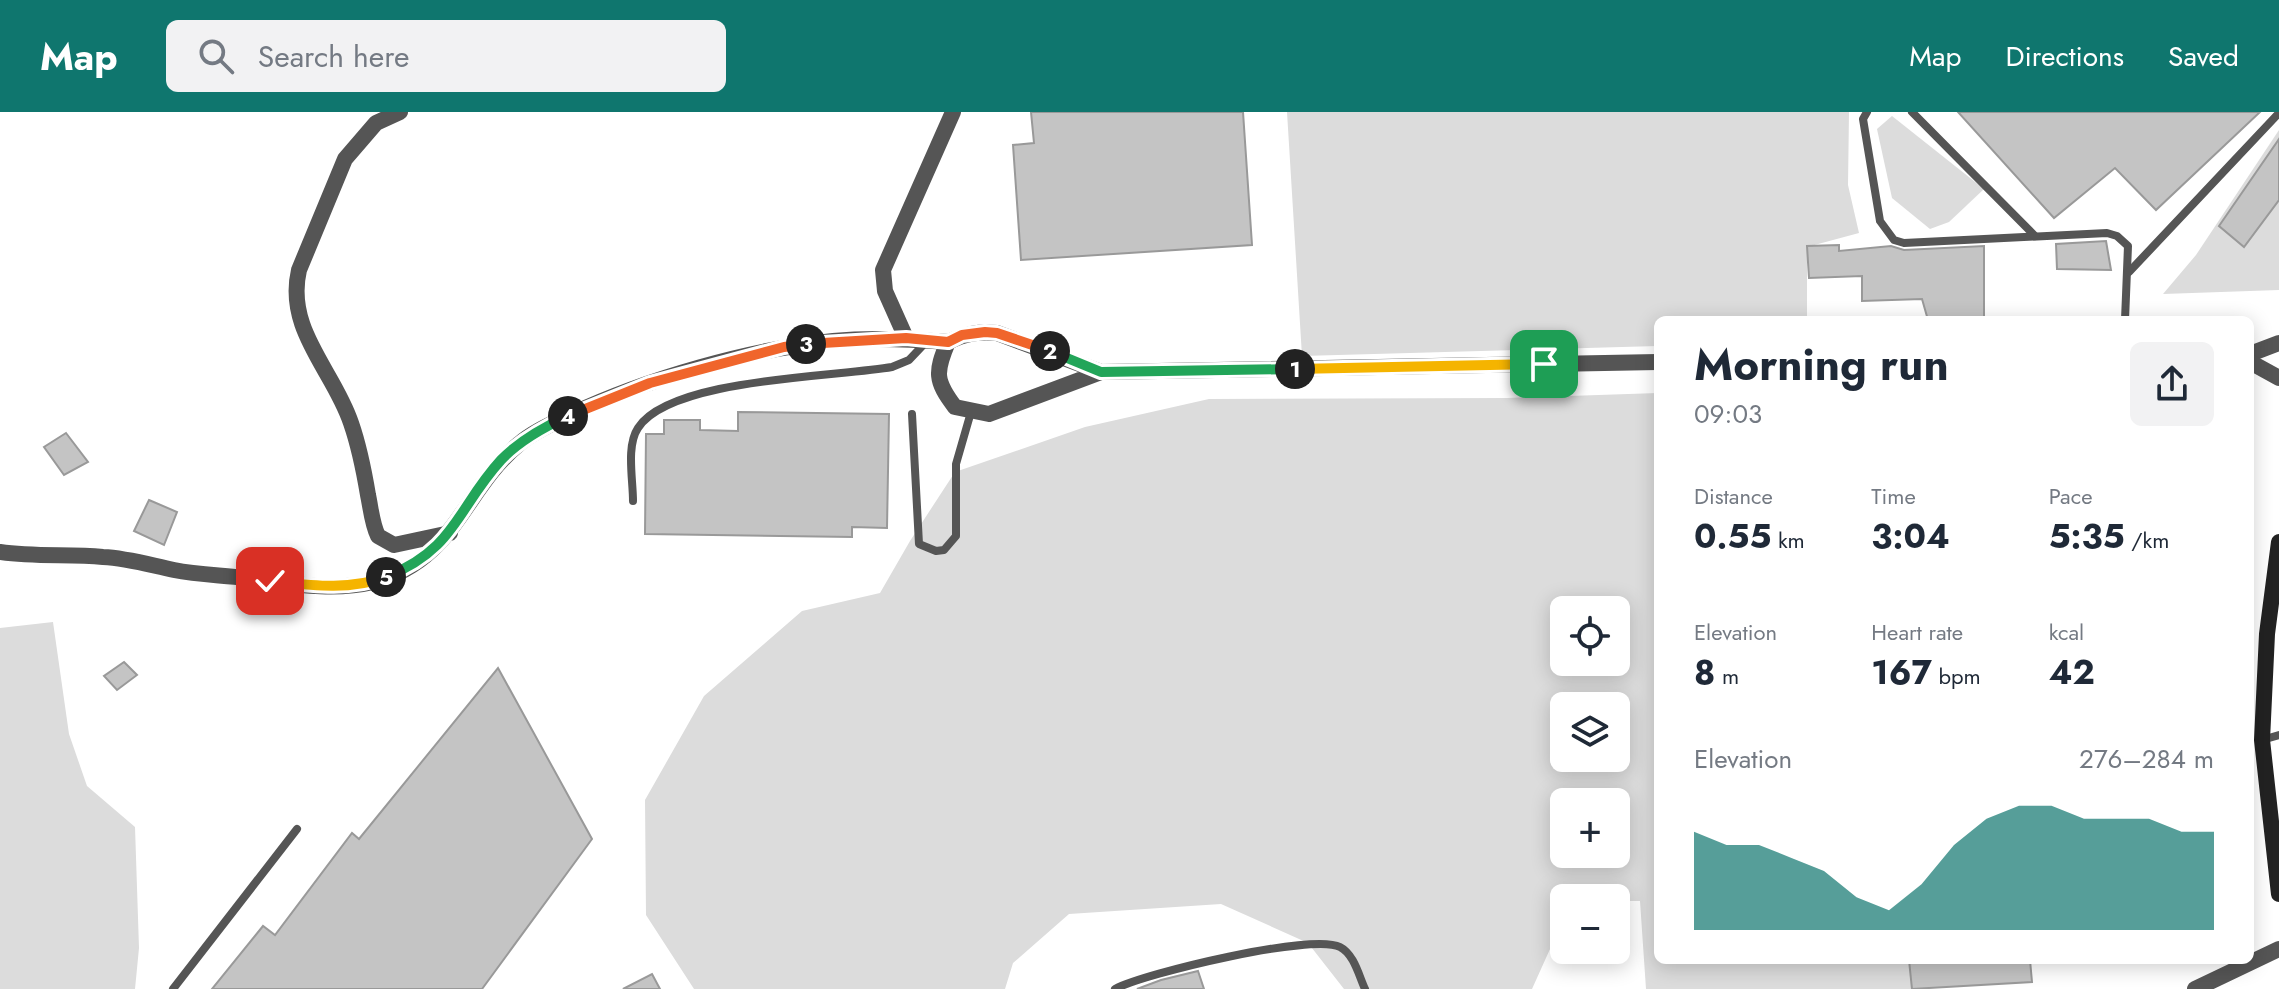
<!DOCTYPE html>
<meta charset="utf-8">
<style>
:root{--surface:#fff;--page:#f2f2f3;--text:#1f2937;--muted:#747a83;--accent:#0f766e}
body{margin:0;font-family:Jost,sans-serif;background:var(--page);color:var(--text);height:100vh;display:flex;flex-direction:column;font-size:30px;white-space:nowrap}
*{box-sizing:border-box;margin:0}
p{font-size:26px;color:var(--muted)}
.icon{flex:none;width:44px;height:44px;fill:none;stroke:currentColor;stroke-width:2;stroke-linecap:round;stroke-linejoin:round}
.map{position:relative;flex:1;overflow:hidden}
.details{position:absolute;left:1654px;top:204px;width:600px;height:648px;display:flex;flex-direction:column;background:var(--surface);border-radius:12px;box-shadow:0 4px 20px #0003}
.details>*{flex:none}
.tools{position:absolute;left:1550px;top:484px;display:grid;gap:16px}
.tools a{display:grid;place-items:center;width:80px;height:80px;border-radius:12px;background:var(--surface);box-shadow:0 4px 20px #0003;font-size:40px}
.pin{position:absolute;display:grid;place-items:center;width:68px;height:68px;color:#fff;margin:-34px;border-radius:16px;box-shadow:0 4px 12px #0006}
.km{position:absolute;width:40px;height:40px;margin:-20px;border-radius:50%;background:#222;color:#fff;font-size:22px;line-height:40px;text-align:center}
.round{display:grid;place-items:center;flex:none;width:84px;height:84px;border-radius:12px;background:var(--page)}
.summary{display:flex;align-items:center;justify-content:space-between;height:136px;padding:0 40px}
h1{font-size:44px;font-weight:700;line-height:60px}
.stats{display:grid;grid-template-columns:repeat(3,1fr);gap:12px;height:136px;padding:8px 40px}
.stats div{display:grid;align-content:center}
.stats b{font-size:34px;font-weight:700}
.stats small{font-size:22px;font-weight:400}
.stats p{font-size:22px}
.chart{height:224px;padding:16px 40px}
.chart p{display:flex;justify-content:space-between}
.chart svg{width:100%;height:144px;margin-top:8px;fill:var(--accent);opacity:.7}
header{display:flex;align-items:center;gap:48px;box-sizing:border-box;height:112px;padding:0 40px;background:var(--accent);color:#fff}
header strong{font-size:38px}
nav{display:flex;gap:44px;margin-inline-start:auto;font-size:28px}
.search{width:560px;height:72px;background:var(--page);display:flex;align-items:center;gap:20px;box-sizing:border-box;padding:0 28px;border-radius:12px;color:var(--muted);font-size:30px}
.map>svg:first-child{display:block}
.green{fill:#dcdcdc;fill-rule:evenodd}
.building{fill:#c4c4c4;stroke:#999;stroke-width:2}
.lines{fill:none;stroke-linecap:round;stroke-linejoin:round}
.lane{stroke:#555;stroke-width:8}
.street{stroke:#555;stroke-width:16}
.secondary{stroke:#222;stroke-width:16}
.split-1-casing{stroke:#fff;stroke-width:16}
.split-2-casing{stroke:#fff;stroke-width:16}
.split-3-casing{stroke:#fff;stroke-width:16}
.split-4-casing{stroke:#fff;stroke-width:16}
.split-5-casing{stroke:#fff;stroke-width:16}
.split-6-casing{stroke:#fff;stroke-width:16}
.split-1{stroke:#f5b400;stroke-width:10}
.split-2{stroke:#22a559;stroke-width:10}
.split-3{stroke:#f0652b;stroke-width:10}
.split-4{stroke:#f0652b;stroke-width:10}
.split-5{stroke:#22a559;stroke-width:10}
.split-6{stroke:#f5b400;stroke-width:10}
</style>
<header>
<strong>Map</strong>
<div class="search"><svg class="icon" aria-label="search" viewBox="0 0 24 24"><circle cx="10" cy="10" r="6"/><path d="M15 15l6 6"/></svg>Search here</div>
<nav><a>Map</a><a>Directions</a><a>Saved</a></nav>
</header>
<div class="map">
<svg width="2279" height="877" viewBox="0 0 2279 877">
<rect width="100%" height="100%" fill="#fff"/>
<!-- green -->
<g class="green">
<path d="M 1287,0 L 1849,0 L 1848,73 L 1859,121 L 1807,135 L 1807,208 L 1658,208 L 1658,234 L 1302,244 Z"/>
<path d="M 1892,4 L 1984,77 L 1949,110 L 1930,117 L 1892,86 L 1877,17 Z"/>
<path d="M 2279,18 L 2279,178 L 2163,182 L 2196,143 Z"/>
<path d="M 1658,281 L 1658,848 L 1909,848 L 1912,877 L 1646,877 L 1640,789 L 1616,789 L 1616,786 L 1564,786 L 1564,806 L 1532,877 L 1344,877 L 1308,831 L 1221,792 L 1069,802 L 1013,851 L 1005,877 L 694,877 L 646,803 L 645,688 L 704,584 L 802,499 L 880,481 L 910,429 L 955,360 L 1085,315 L 1209,287 L 1507,286 ZM 1564,498 L 1616,498 L 1616,550 L 1564,550 ZM 1564,594 L 1616,594 L 1616,646 L 1564,646 ZM 1564,690 L 1616,690 L 1616,742 L 1564,742 Z"/>
<path d="M 53,510 L 69,622 L 87,674 L 135,715 L 139,836 L 135,877 L 0,877 L 0,516 Z"/>
</g>
<!-- building -->
<g class="building">
<path d="M 1031,0 L 1243,0 L 1252,133 L 1021,148 L 1013,33 L 1034,31 Z"/>
<path d="M 1958,0 L 2260,0 L 2156,98 L 2115,56 L 2054,106 Z"/>
<path d="M 2279,27 L 2279,88 L 2244,135 L 2219,114 Z"/>
<path d="M 2106,129 L 2111,158 L 2057,157 L 2056,132 Z"/>
<path d="M 1839,133 L 1839,139 L 1891,134 L 1904,138 L 1984,134 L 1984,208 L 1928,208 L 1922,187 L 1862,189 L 1862,164 L 1809,166 L 1807,134 Z"/>
<path d="M 738,300 L 889,302 L 887,416 L 852,415 L 852,425 L 645,422 L 646,322 L 664,322 L 664,308 L 700,308 L 700,318 L 738,319 Z"/>
<path d="M 66,321 L 88,350 L 64,363 L 44,335 Z"/>
<path d="M 149,388 L 177,400 L 164,433 L 134,419 Z"/>
<path d="M 124,550 L 137,563 L 117,578 L 104,564 Z"/>
<path d="M 498,556 L 592,727 L 482,877 L 212,877 L 263,814 L 275,823 L 352,721 L 359,727 Z"/>
<path d="M 1909,848 L 2030,848 L 2032,870 L 1912,877 Z"/>
<path d="M 1198,859 L 1204,877 L 1137,877 L 1161,868 Z"/>
<path d="M 652,862 L 660,877 L 623,877 Z"/>
</g>
<g class="lines">
<!-- lane -->
<g class="lane">
<path d="M 1867,0 L 1863,7 L 1880,109 L 1894,128 L 1904,131 L 2107,121 L 2117,124 L 2128,134 L 2125,208"/>
<path d="M 1912,0 L 2035,124"/>
<path d="M 2129,160 L 2279,1"/>
<path d="M 912,302 L 919,432 L 936,439 L 944,438 L 956,424 L 956,352 L 971,300"/>
<path d="M 633,389 C 633,367 626,334 638,316 C 670,266 836,265 892,255 L 909,248 L 927,229"/>
<path d="M 2262,628 L 2279,623"/>
<path d="M 173,877 L 297,717"/>
<path d="M 1115,877 C 1145,861 1313,821 1340,835 C 1354,842 1359,864 1365,877"/>
</g>
<!-- street -->
<g class="street">
<path d="M 400,0 L 376,11 L 345,47 L 299,158 C 285,218 334,259 351,311 C 359,334 364,359 368,383 C 371,397 372,412 378,424 L 394,433 L 450,421"/>
<path d="M 906,226 L 885,179 L 883,158 L 953,0"/>
<path d="M 2250,242 L 2279,231"/>
<path d="M 2250,250 L 2279,266"/>
<path d="M 1101,260 L 997,221 C 978,219 965,222 948,230 C 935,260 935,269 955,295 L 989,302 L 1101,260 L 1658,250"/>
<path d="M 0,440 C 34,445 68,442 103,445 C 127,446 150,453 174,458 C 198,463 223,463 246,466 C 288,471 331,480 373,470 C 455,449 463,378 519,332 C 534,319 554,311 572,302 C 647,267 750,237 833,229 C 872,225 910,227 948,230"/>
<path d="M 2195,877 L 2279,837"/>
</g>
<!-- secondary -->
<path class="secondary" d="M 2279,430 L 2267,522 L 2262,628 L 2279,782"/>
</g>
<g class="lines">
<defs>
<path id="split-1" d="M 1295,257 L 1544,252"/>
<path id="split-2" d="M 1050,239 L 1101,260 L 1295,257"/>
<path id="split-3" d="M 806,232 L 906,226 L 948,230 L 962,223 L 985,220 L 997,221 L 1050,239"/>
<path id="split-4" d="M 568,304 L 650,271 L 784,235 L 806,232"/>
<path id="split-5" d="M 386,465 C 456,437 457,396 501,348 C 520,328 544,315 568,304"/>
<path id="split-6" d="M 270,469 C 309,473 348,479 386,465"/>
</defs>
<!-- split-1 casing -->
<use href="#split-1" class="split-1-casing"/>
<!-- split-2 casing -->
<use href="#split-2" class="split-2-casing"/>
<!-- split-3 casing -->
<use href="#split-3" class="split-3-casing"/>
<!-- split-4 casing -->
<use href="#split-4" class="split-4-casing"/>
<!-- split-5 casing -->
<use href="#split-5" class="split-5-casing"/>
<!-- split-6 casing -->
<use href="#split-6" class="split-6-casing"/>
<!-- split-1 -->
<use href="#split-1" class="split-1"/>
<!-- split-2 -->
<use href="#split-2" class="split-2"/>
<!-- split-3 -->
<use href="#split-3" class="split-3"/>
<!-- split-4 -->
<use href="#split-4" class="split-4"/>
<!-- split-5 -->
<use href="#split-5" class="split-5"/>
<!-- split-6 -->
<use href="#split-6" class="split-6"/>
</g>
</svg>
<div class="tools">
<a><svg class="icon" aria-label="locate" viewBox="0 0 24 24"><circle cx="12" cy="12" r="6"/><path d="M12 2v4M12 18v4M2 12h4M18 12h4"/></svg></a>
<a><svg class="icon" aria-label="layers" viewBox="0 0 24 24"><path d="M12 4l9 5-9 5-9-5zM3 14l9 5 9-5"/></svg></a>
<a>+</a>
<a>−</a>
</div>
<div class="pin" style="left:1544px;top:252px;background:#1e9e55"><svg class="icon" aria-label="arrive" viewBox="0 0 24 24"><path d="M6 21V4h12l-3 4 3 4H6"/></svg></div>
<div class="pin" style="left:270px;top:469px;background:#d93025"><svg class="icon" aria-label="check" viewBox="0 0 24 24"><path d="M5 12l5 5 9-10"/></svg></div>
<b class="km" style="left:1295px;top:257px">1</b>
<b class="km" style="left:1050px;top:239px">2</b>
<b class="km" style="left:806px;top:232px">3</b>
<b class="km" style="left:568px;top:304px">4</b>
<b class="km" style="left:386px;top:465px">5</b>
<section class="details">
<div class="summary"><div><h1>Morning run</h1><p>09:03</p></div><a class="round"><svg class="icon" aria-label="share" viewBox="0 0 24 24"><path d="M12 15V3M7 8l5-5 5 5M5 13v7h14v-7"/></svg></a></div>
<div class="stats">
<div><p>Distance</p><b>0.55<small> km</small></b></div>
<div><p>Time</p><b>3:04</b></div>
<div><p>Pace</p><b>5:35<small> /km</small></b></div>
</div>
<div class="stats">
<div><p>Elevation</p><b>8<small> m</small></b></div>
<div><p>Heart rate</p><b>167<small> bpm</small></b></div>
<div><p>kcal</p><b>42</b></div>
</div>
<div class="chart"><p><span>Elevation</span>276–284 m</p>
<svg viewBox="0 0 160 44" preserveAspectRatio="none"><path d="M0 44V14L10 18L20 18L30 22L40 26L50 34L60 38L70 30L80 18L90 10L100 6L110 6L120 10L130 10L140 10L150 14L160 14V44z"/></svg>
</div>
</section>
</div>
